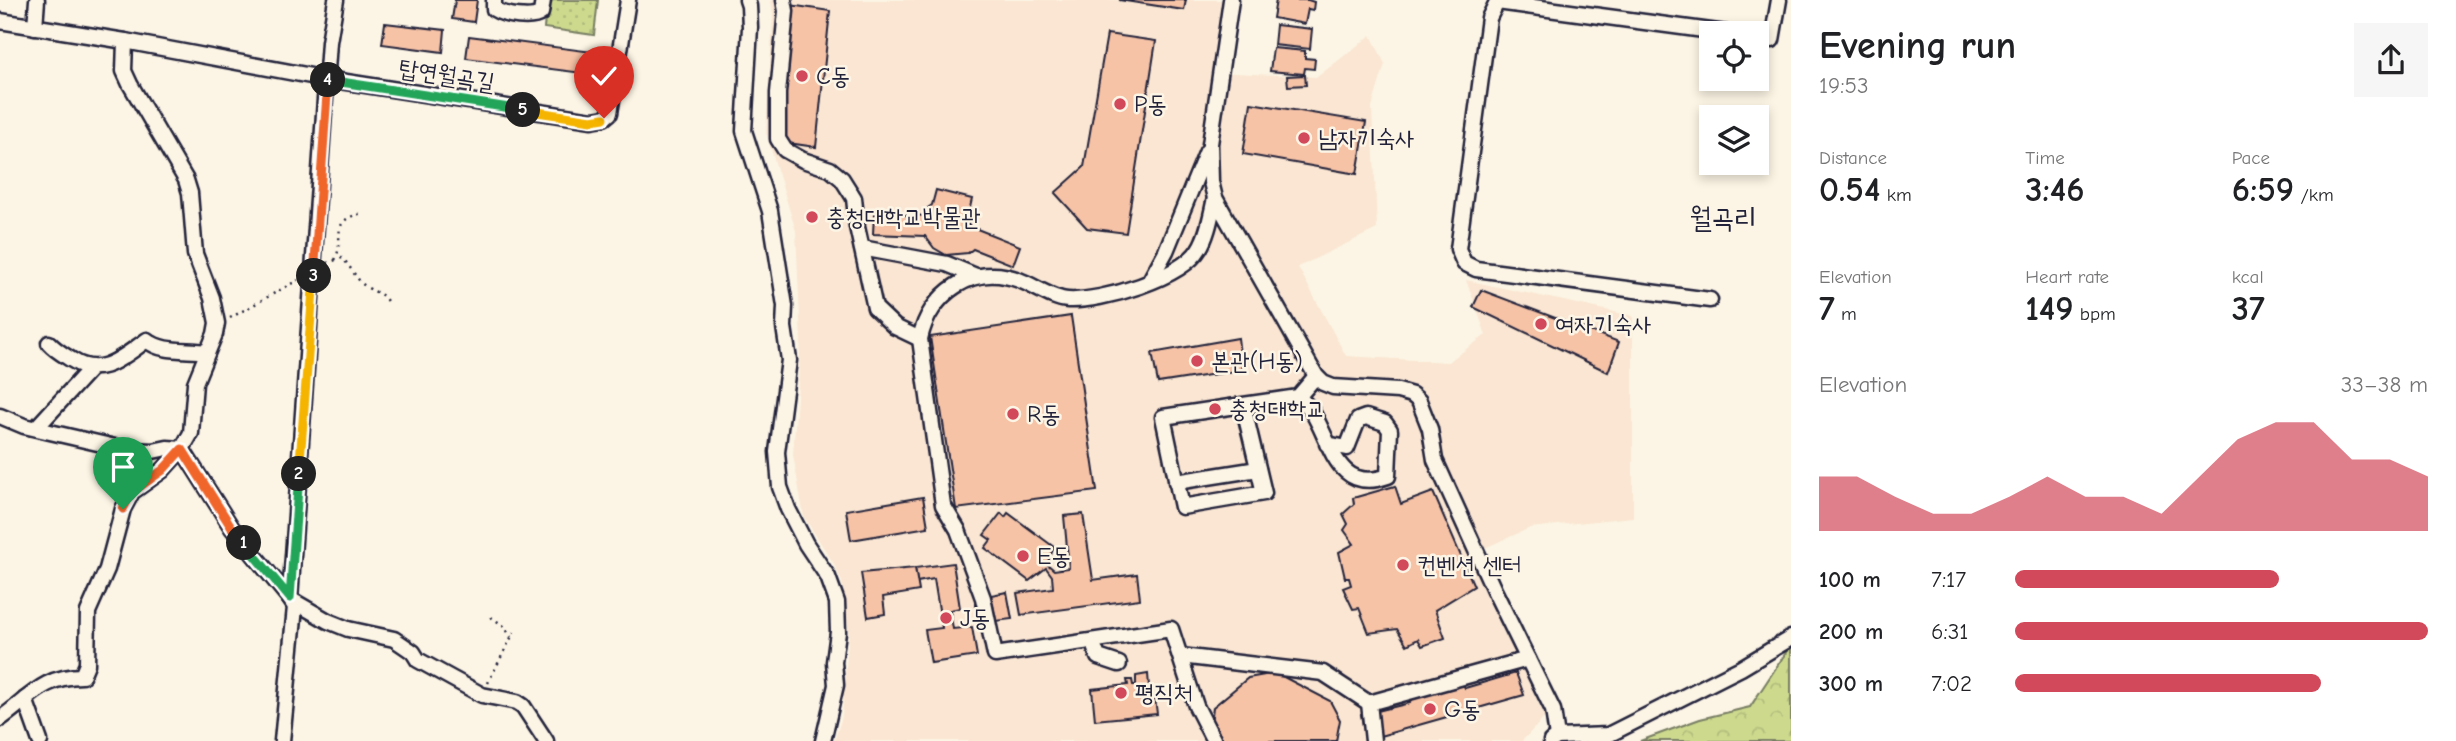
<!DOCTYPE html>
<meta charset="utf-8">
<style>
:root{--surface:#fff;--page:#f6f6f6;--text:#202124;--muted:#757577;--accent:#d1495b}
body{margin:0;font-family:"Comic Neue","Poor Story",sans-serif;background:var(--page);color:var(--text);height:100vh;display:flex;flex-direction:column;font-size:26px;white-space:nowrap}
*{box-sizing:border-box;margin:0}
p{font-size:23px;color:var(--muted)}
.icon{flex:none;width:38px;height:38px;fill:none;stroke:currentColor;stroke-width:2;stroke-linecap:round;stroke-linejoin:round}
.map{position:relative;flex:1;overflow:hidden}
.details{display:flex;flex-direction:column;background:var(--surface);width:665px}
.details>*{flex:none}
.buttons{position:absolute;left:1699px;top:21px;display:grid;gap:14px}
.buttons a{display:grid;place-items:center;width:70px;height:70px;border-radius:0px;background:var(--surface);box-shadow:0 4px 10px #0003;font-size:35px}
.pin{position:absolute;display:grid;place-items:center;width:60px;height:60px;color:#fff;margin:-72px -30px;border-radius:50% 50% 50% 0;rotate:-45deg;box-shadow:0 0 7px #0007}
.pin .icon{rotate:45deg}
.km{position:absolute;width:35px;height:35px;margin:-18px;border-radius:50%;background:#222;color:#fff;font-size:19px;line-height:35px;text-align:center}
.round{display:grid;place-items:center;flex:none;width:74px;height:74px;border-radius:0px;background:var(--page)}
.headline{display:flex;align-items:center;justify-content:space-between;height:119px;padding:0 28px}
h1{font-size:38px;font-weight:600;line-height:52px}
.figures{display:grid;grid-template-columns:repeat(3,1fr);gap:10px;height:119px;padding:7px 28px}
.figures div{display:grid;align-content:center}
.figures b{font-size:35px;font-weight:600}
.figures small{font-size:19px;font-weight:400}
.figures p{font-size:19px}
.chart{height:196px;padding:14px 28px}
.chart p{display:flex;justify-content:space-between}
.chart svg{width:100%;height:126px;margin-top:7px;fill:var(--accent);opacity:.7}
ul{padding:0 28px;list-style:none;font-size:23px}
li{display:grid;grid-template-columns:112px 84px 1fr;align-items:center;height:52px}
li i{height:18px;border-radius:9px;background:var(--accent)}
main{display:flex;flex:1;min-height:0}
.map>svg:first-child{display:block}
.built{fill:#fae6d2}
.grass{fill:url(#grass-dots);stroke:#787e64;stroke-width:2}
.forest{fill:url(#forest-crowns);stroke:#787e64;stroke-width:2}
.building{fill:#f6c3a6;stroke:#22223b;stroke-width:2}
.lines{fill:none;stroke-linecap:round;stroke-linejoin:round}
.minor-casing{stroke:#22223b;stroke-width:19}
.path{stroke:#22223b;stroke-width:2.5;stroke-dasharray:2 5;stroke-linecap:butt}
.minor{stroke:#fcf5e5;stroke-width:14}
.split-1-casing{stroke:#fff;stroke-width:14}
.split-2-casing{stroke:#fff;stroke-width:14}
.split-3-casing{stroke:#fff;stroke-width:14}
.split-4-casing{stroke:#fff;stroke-width:14}
.split-5-casing{stroke:#fff;stroke-width:14}
.split-6-casing{stroke:#fff;stroke-width:14}
.split-1{stroke:#f0652b;stroke-width:9}
.split-2{stroke:#22a559;stroke-width:9}
.split-3{stroke:#f5b400;stroke-width:9}
.split-4{stroke:#f0652b;stroke-width:9}
.split-5{stroke:#22a559;stroke-width:9}
.split-6{stroke:#f5b400;stroke-width:9}
.poi-dot{fill:#d1495b;stroke:#fcf5e5;stroke-width:2.5}
.labels{text-anchor:middle;dominant-baseline:central;stroke-width:5;stroke-linejoin:round;paint-order:stroke}
.street-label{font-size:24px;fill:#22223b;stroke:#fcf5e5}
.poi-label{font-size:24px;fill:#22223b;stroke:#fcf5e5;text-anchor:start}
.quarter-label{font-size:28px;fill:#22223b;stroke:#fcf5e5}
</style>
<main>
<div class="map">
<svg width="1791" height="741" viewBox="0 0 1791 741">
<defs>
<pattern id="grass-dots" width="8" height="8" patternUnits="userSpaceOnUse" patternTransform="scale(1.75)"><rect width="8" height="8" fill="#cdda8d"/><path d="M2 2h.1M6 6h.1" fill="none" stroke="#b0bb7b" stroke-width="1.8" stroke-linecap="round"/></pattern>
<pattern id="forest-crowns" width="20" height="18" patternUnits="userSpaceOnUse" patternTransform="scale(1.75)"><rect width="20" height="18" fill="#cdda8d"/><path d="M2 6a3 3 0 1 1 6 0M12 15a3 3 0 1 1 6 0" fill="none" stroke="#b0bb7b"/></pattern>
</defs>
<rect width="100%" height="100%" fill="#fcf5e5"/>
<filter id="ink" filterUnits="userSpaceOnUse"><feTurbulence type="fractalNoise" baseFrequency=".0143" numOctaves="2"/><feDisplacementMap in="SourceGraphic" scale="14" xChannelSelector="R" yChannelSelector="G"/><feConvolveMatrix kernelMatrix="1 2 1 2 8 2 1 2 1" color-interpolation-filters="sRGB"/></filter>
<g filter="url(#ink)">
<!-- built -->
<path class="built" d="M 771,0 L 1223,0 L 1214,72 L 1317,77 L 1371,35 L 1385,64 L 1372,107 L 1377,229 L 1298,267 L 1346,356 L 1448,362 L 1486,335 L 1466,280 L 1633,316 L 1633,517 L 1530,528 L 1471,554 L 1545,717 L 1522,741 L 834,741 L 842,717 L 849,632 L 842,582 L 834,564 L 804,517 L 793,455 L 801,341 L 796,231 L 766,133 L 773,14 Z"/>
<!-- grass -->
<path class="grass" d="M 547,0 L 598,0 L 594,35 L 544,28 Z"/>
<!-- forest -->
<path class="forest" d="M 1791,645 L 1791,741 L 1640,741 L 1700,719 L 1750,707 Z"/>
<!-- building -->
<g class="building">
<path d="M 455,0 L 477,0 L 474,22 L 452,19 Z"/>
<path d="M 1119,0 L 1186,0 L 1184,10 Z"/>
<path d="M 1276,0 L 1308,0 L 1314,2 L 1313,10 L 1308,9 L 1305,24 L 1273,18 Z"/>
<path d="M 790,5 L 830,11 L 816,147 L 774,141 Z"/>
<path d="M 385,23 L 445,30 L 443,52 L 382,44 Z"/>
<path d="M 1276,25 L 1312,29 L 1310,49 L 1274,45 Z"/>
<path d="M 1107,34 L 1156,41 L 1126,233 L 1087,228 L 1055,193 L 1084,167 Z"/>
<path d="M 469,36 L 593,52 L 590,74 L 466,58 Z"/>
<path d="M 1273,48 L 1305,51 L 1305,58 L 1315,59 L 1314,69 L 1305,68 L 1304,74 L 1270,71 Z"/>
<path d="M 1305,75 L 1306,85 L 1288,86 L 1287,76 Z"/>
<path d="M 1251,103 L 1366,122 L 1357,174 L 1243,154 Z"/>
<path d="M 936,190 L 972,199 L 969,212 L 970,221 L 967,225 L 1020,246 L 1013,265 L 973,249 L 968,253 L 946,255 L 934,248 L 925,236 L 873,234 L 874,214 L 930,216 L 925,210 L 932,205 Z"/>
<path d="M 1481,290 L 1619,342 L 1608,372 L 1473,307 Z"/>
<path d="M 1071,316 L 1097,491 L 956,509 L 930,337 Z"/>
<path d="M 1238,338 L 1242,370 L 1158,383 L 1152,353 Z"/>
<path d="M 1395,486 L 1401,504 L 1433,492 L 1474,586 L 1435,610 L 1445,638 L 1422,646 L 1418,639 L 1407,645 L 1397,629 L 1369,633 L 1359,608 L 1353,609 L 1343,588 L 1351,585 L 1349,578 L 1345,578 L 1339,552 L 1354,544 L 1344,530 L 1348,524 L 1343,514 L 1354,504 L 1353,498 Z"/>
<path d="M 923,497 L 928,527 L 851,540 L 846,510 Z"/>
<path d="M 1001,513 L 1005,517 L 1008,513 L 1054,547 L 1047,564 L 1054,570 L 1069,568 L 1064,516 L 1083,514 L 1093,580 L 1137,574 L 1140,599 L 1021,615 L 1017,593 L 1053,588 L 1052,576 L 1046,568 L 1029,581 L 985,548 L 991,540 L 984,535 Z"/>
<path d="M 953,563 L 960,608 L 950,610 L 953,629 L 972,627 L 977,656 L 931,663 L 925,630 L 942,628 L 934,579 L 917,582 L 915,568 Z"/>
<path d="M 915,568 L 919,591 L 883,597 L 885,614 L 868,617 L 861,573 Z"/>
<path d="M 1007,592 L 1012,619 L 996,621 L 991,595 Z"/>
<path d="M 1276,673 L 1330,701 L 1340,720 L 1336,741 L 1215,741 L 1210,733 L 1213,707 L 1248,678 Z"/>
<path d="M 1516,673 L 1524,695 L 1366,740 L 1361,715 L 1410,703 L 1409,697 L 1462,682 L 1465,688 Z"/>
<path d="M 1148,674 L 1150,699 L 1155,698 L 1157,714 L 1095,720 L 1092,689 L 1128,685 L 1127,680 L 1132,680 L 1133,685 L 1136,685 L 1136,676 Z"/>
</g>
<g class="lines">
<defs>
<g id="minor">
<path d="M 494,0 L 494,9 C 505,16 532,20 541,13 L 543,0"/>
<path d="M 747,0 L 749,6 L 750,27 L 744,131 L 770,211 L 785,306 L 784,327 L 789,360 L 777,452 L 780,487 L 788,509 L 806,544 L 828,577 L 837,602 L 838,632 L 834,662 L 836,685 L 823,741"/>
<path d="M 784,0 L 786,11 L 778,93 L 778,139 L 785,150 L 803,160 L 830,169 L 842,179 L 854,198 L 857,227 L 875,308 L 895,327 L 920,339"/>
<path d="M 1231,0 L 1210,144 L 1211,182 L 1215,198 L 1316,376 L 1323,383 L 1333,387 L 1398,391 L 1412,395 L 1419,401 L 1430,429 L 1435,460 L 1494,590 L 1553,710 L 1557,737"/>
<path d="M 1498,0 L 1497,2 L 1726,33"/>
<path d="M 1497,2 L 1489,18 L 1458,249 L 1464,263 L 1476,269 L 1710,300"/>
<path d="M 0,21 L 125,41 L 327,79 L 592,120 L 604,118 L 610,113 L 628,0"/>
<path d="M 35,27 L 37,0"/>
<path d="M 1757,37 L 1772,40 L 1779,0"/>
<path d="M 862,248 L 947,264 L 976,276"/>
<path d="M 1149,282 L 1166,251 L 1207,151"/>
<path d="M 49,343 C 55,350 64,355 72,360 C 101,379 122,357 147,340 C 161,353 187,349 206,352"/>
<path d="M 1298,397 C 1303,402 1310,407 1313,413 C 1332,445 1338,494 1388,476 L 1390,430 L 1385,423 L 1366,417 L 1358,420 L 1347,448 L 1327,444"/>
<path d="M 1243,405 L 1163,417 L 1182,507 L 1264,493 L 1243,405 L 1298,397 L 1316,376"/>
<path d="M 0,416 L 24,426 L 128,450 L 153,451 L 167,448 L 182,449 L 232,528 L 290,599 L 328,621 L 348,629 L 394,639 L 413,652 L 418,660 L 482,695 L 517,702 L 523,706 L 546,741"/>
<path d="M 36,428 L 91,368"/>
<path d="M 1176,482 L 1258,469"/>
<path d="M 1092,641 L 1098,657 L 1119,664"/>
<path d="M 1181,656 L 1323,673 L 1369,703"/>
<path d="M 25,699 L 40,741"/>
<path d="M 0,719 C 30,698 43,676 82,676 L 87,664 L 88,612 L 107,569 L 123,509 L 132,492 L 163,470 L 182,449 L 191,433 L 195,383 L 215,334 L 217,323 L 212,298 L 195,254 L 190,193 L 186,180 L 130,84 L 124,71 L 125,41"/>
<path d="M 282,741 L 295,607 L 290,599 L 329,42 L 336,0"/>
<path d="M 1214,741 L 1196,706 L 1171,629 L 995,655 L 983,598 L 958,530 L 943,505 L 920,339 C 929,294 973,262 1019,280 C 1035,286 1052,299 1068,300 C 1101,302 1182,278 1199,249 C 1208,235 1211,215 1215,198"/>
<path d="M 1373,741 L 1369,703 L 1528,659"/>
<path d="M 1551,741 L 1557,737 L 1608,735 L 1741,668 L 1791,638"/>
</g>
</defs>
<!-- minor casing -->
<use href="#minor" class="minor-casing"/>
<!-- path -->
<g class="path">
<path d="M 335,260 C 346,237 327,221 363,213"/>
<path d="M 327,263 L 342,258 C 351,266 357,282 368,288 C 379,294 383,293 389,305"/>
<path d="M 230,318 L 298,280"/>
<path d="M 491,617 L 504,626 L 511,637"/>
<path d="M 488,683 L 514,632"/>
</g>
<!-- minor -->
<use href="#minor" class="minor"/>
</g>
</g>
<g class="lines" filter="url(#ink)">
<defs>
<path id="split-1" d="M 123,509 L 132,492 L 163,470 L 182,449 L 232,528 L 244,543"/>
<path id="split-2" d="M 244,543 L 290,598 L 299,474"/>
<path id="split-3" d="M 299,474 L 314,276"/>
<path id="split-4" d="M 314,276 L 328,80"/>
<path id="split-5" d="M 328,80 L 523,110"/>
<path id="split-6" d="M 523,110 L 592,120 L 604,118"/>
</defs>
<!-- split-1 casing -->
<use href="#split-1" class="split-1-casing"/>
<!-- split-2 casing -->
<use href="#split-2" class="split-2-casing"/>
<!-- split-3 casing -->
<use href="#split-3" class="split-3-casing"/>
<!-- split-4 casing -->
<use href="#split-4" class="split-4-casing"/>
<!-- split-5 casing -->
<use href="#split-5" class="split-5-casing"/>
<!-- split-6 casing -->
<use href="#split-6" class="split-6-casing"/>
<!-- split-1 -->
<use href="#split-1" class="split-1"/>
<!-- split-2 -->
<use href="#split-2" class="split-2"/>
<!-- split-3 -->
<use href="#split-3" class="split-3"/>
<!-- split-4 -->
<use href="#split-4" class="split-4"/>
<!-- split-5 -->
<use href="#split-5" class="split-5"/>
<!-- split-6 -->
<use href="#split-6" class="split-6"/>
</g>
<!-- markers -->
<g class="poi-dot">
<circle cx="802" cy="76" r="7"/>
<circle cx="1120" cy="104" r="7"/>
<circle cx="1304" cy="138" r="7"/>
<circle cx="812" cy="217" r="7"/>
<circle cx="1541" cy="324" r="7"/>
<circle cx="1197" cy="361" r="7"/>
<circle cx="1215" cy="409" r="7"/>
<circle cx="1013" cy="414" r="7"/>
<circle cx="1023" cy="556" r="7"/>
<circle cx="1403" cy="565" r="7"/>
<circle cx="946" cy="618" r="7"/>
<circle cx="1121" cy="693" r="7"/>
<circle cx="1430" cy="709" r="7"/>
</g>
<g class="labels">
<!-- street labels -->
<g class="street-label">
<text transform="translate(447 75) rotate(9)">탑연월곡길</text>
</g>
<!-- poi labels -->
<g class="poi-label">
<text x="816" y="76">C동</text>
<text x="1134" y="104">P동</text>
<text x="1318" y="138">남자기숙사</text>
<text x="826" y="217">충청대학교박물관</text>
<text x="1555" y="324">여자기숙사</text>
<text x="1211" y="361">본관(H동)</text>
<text x="1229" y="409">충청대학교</text>
<text x="1027" y="414">R동</text>
<text x="1037" y="556">E동</text>
<text x="1417" y="565">컨벤션 센터</text>
<text x="960" y="618">J동</text>
<text x="1135" y="693">평직처</text>
<text x="1444" y="709">G동</text>
</g>
<!-- quarter labels -->
<g class="quarter-label">
<text x="1723" y="218">월곡리</text>
</g>
</g>
</svg>
<div class="buttons">
<a><svg class="icon" aria-label="locate" viewBox="0 0 24 24"><circle cx="12" cy="12" r="6"/><path d="M12 2v4M12 18v4M2 12h4M18 12h4"/></svg></a>
<a><svg class="icon" aria-label="layers" viewBox="0 0 24 24"><path d="M12 4l9 5-9 5-9-5zM3 14l9 5 9-5"/></svg></a>
</div>
<div class="pin" style="left:123px;top:509px;background:#1e9e55"><svg class="icon" aria-label="arrive" viewBox="0 0 24 24"><path d="M6 21V4h12l-3 4 3 4H6"/></svg></div>
<div class="pin" style="left:604px;top:118px;background:#d93025"><svg class="icon" aria-label="check" viewBox="0 0 24 24"><path d="M5 12l5 5 9-10"/></svg></div>
<b class="km" style="left:244px;top:543px">1</b>
<b class="km" style="left:299px;top:474px">2</b>
<b class="km" style="left:314px;top:276px">3</b>
<b class="km" style="left:328px;top:80px">4</b>
<b class="km" style="left:523px;top:110px">5</b>
</div>
<section class="details">
<div class="headline"><div><h1>Evening run</h1><p>19:53</p></div><a class="round"><svg class="icon" aria-label="share" viewBox="0 0 24 24"><path d="M12 15V3M7 8l5-5 5 5M5 13v7h14v-7"/></svg></a></div>
<div class="figures">
<div><p>Distance</p><b>0.54<small> km</small></b></div>
<div><p>Time</p><b>3:46</b></div>
<div><p>Pace</p><b>6:59<small> /km</small></b></div>
</div>
<div class="figures">
<div><p>Elevation</p><b>7<small> m</small></b></div>
<div><p>Heart rate</p><b>149<small> bpm</small></b></div>
<div><p>kcal</p><b>37</b></div>
</div>
<div class="chart"><p><span>Elevation</span>33–38 m</p>
<svg viewBox="0 0 160 44" preserveAspectRatio="none"><path d="M0 44V25L10 25L20 32L30 38L40 38L50 32L60 25L70 32L80 32L90 38L100 25L110 12L120 6L130 6L140 19L150 19L160 25V44z"/></svg>
</div>
<ul>
<li><b>100 m</b>7:17<i style="width:64%"></i></li>
<li><b>200 m</b>6:31<i style="width:100%"></i></li>
<li><b>300 m</b>7:02<i style="width:74%"></i></li>
</ul>
</section>
</main>
